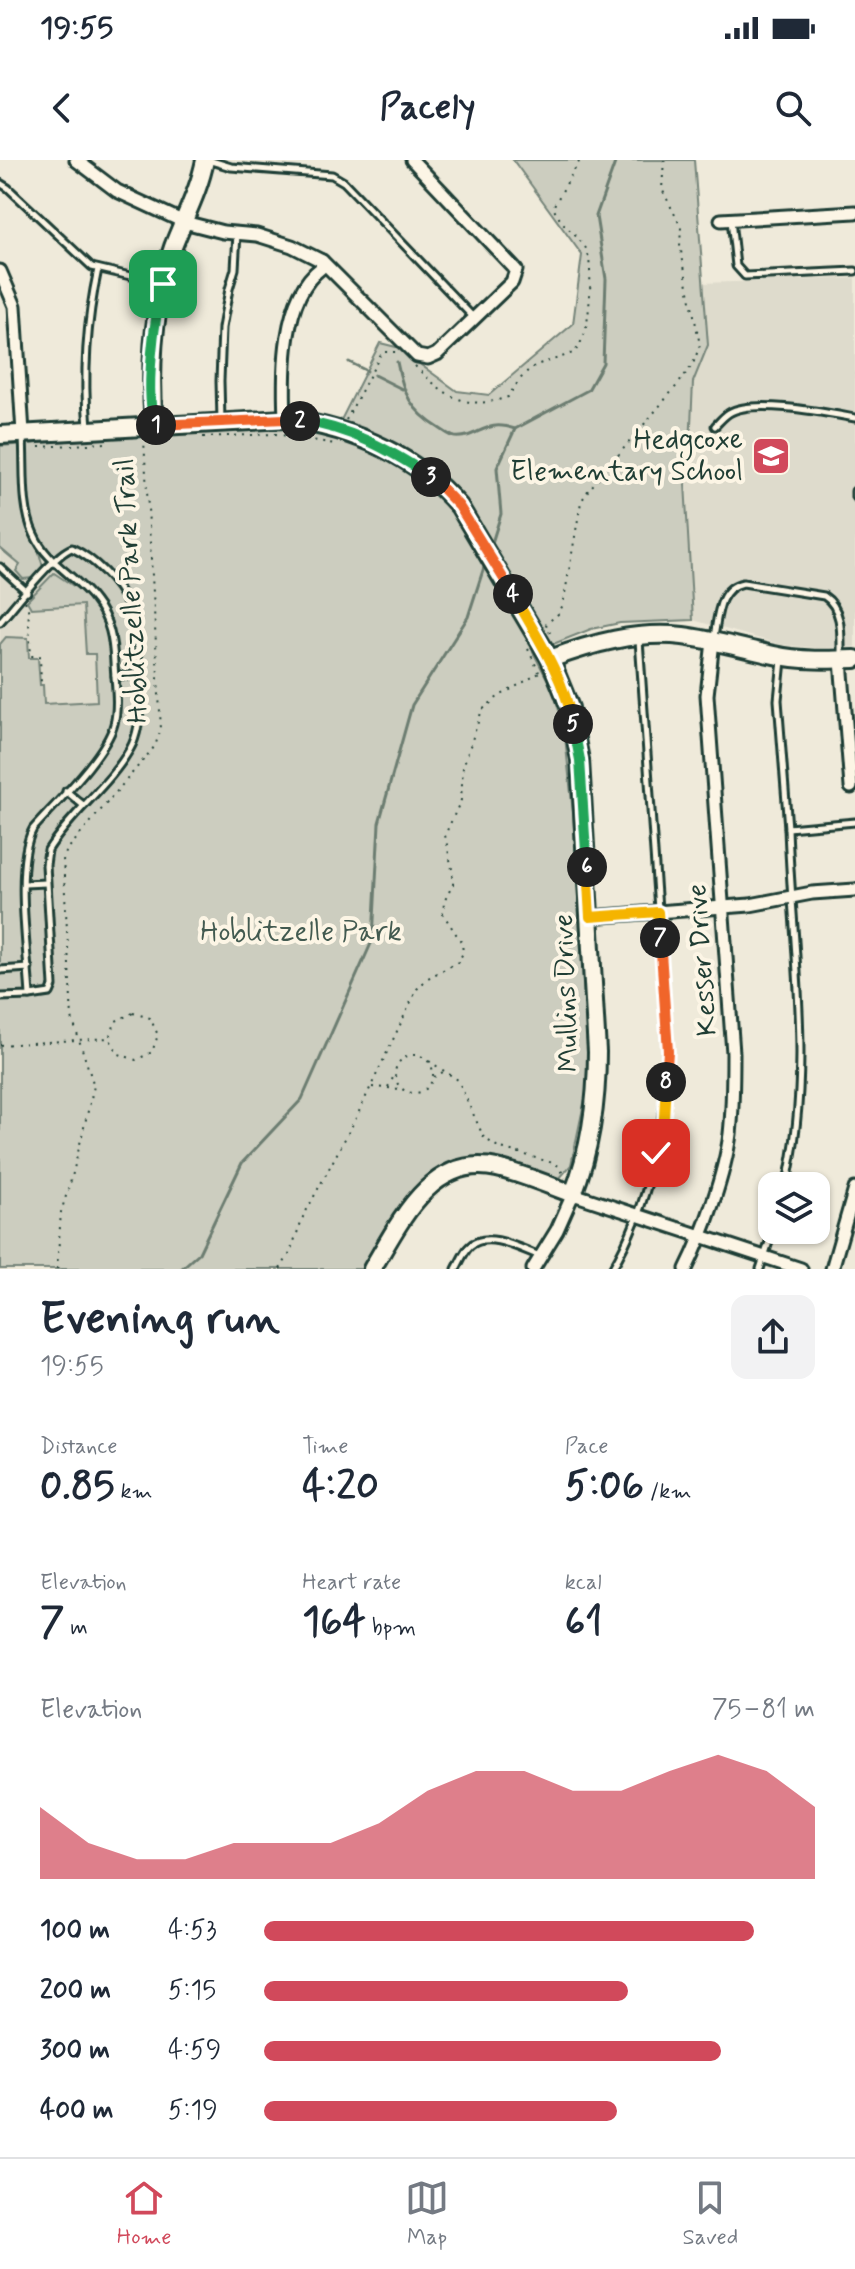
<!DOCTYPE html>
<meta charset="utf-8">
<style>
:root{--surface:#fff;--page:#f2f2f3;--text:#1f2937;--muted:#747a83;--line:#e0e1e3;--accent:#d1495b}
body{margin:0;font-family:Mynerve,sans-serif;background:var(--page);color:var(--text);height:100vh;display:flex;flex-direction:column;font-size:30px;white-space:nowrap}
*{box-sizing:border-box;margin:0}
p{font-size:26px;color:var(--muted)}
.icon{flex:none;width:44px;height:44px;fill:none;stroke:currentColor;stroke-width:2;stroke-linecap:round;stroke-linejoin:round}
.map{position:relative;height:1109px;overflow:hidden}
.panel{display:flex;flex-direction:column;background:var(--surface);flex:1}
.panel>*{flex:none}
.buttons{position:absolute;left:758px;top:1012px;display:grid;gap:16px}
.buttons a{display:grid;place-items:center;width:72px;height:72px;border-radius:16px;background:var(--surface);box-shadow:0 2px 6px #0004;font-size:40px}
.pin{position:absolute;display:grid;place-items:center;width:68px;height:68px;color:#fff;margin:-34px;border-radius:16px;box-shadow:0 4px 12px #0006}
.km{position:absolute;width:40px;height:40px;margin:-20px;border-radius:50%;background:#222;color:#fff;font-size:22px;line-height:40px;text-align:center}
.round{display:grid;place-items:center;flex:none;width:84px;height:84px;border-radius:16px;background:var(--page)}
.headline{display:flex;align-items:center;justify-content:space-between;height:136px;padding:0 40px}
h1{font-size:44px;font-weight:700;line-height:60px}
.stats{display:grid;grid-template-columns:repeat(3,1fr);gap:12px;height:136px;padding:8px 40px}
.stats div{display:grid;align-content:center}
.stats b{font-size:40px;font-weight:700}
.stats small{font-size:22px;font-weight:400}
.stats p{font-size:22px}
.chart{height:224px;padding:16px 40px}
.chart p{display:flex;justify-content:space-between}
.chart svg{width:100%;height:144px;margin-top:8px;fill:var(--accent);opacity:.7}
ul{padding:0 40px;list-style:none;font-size:26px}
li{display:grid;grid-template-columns:128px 96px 1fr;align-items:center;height:60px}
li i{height:20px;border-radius:10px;background:var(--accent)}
.status{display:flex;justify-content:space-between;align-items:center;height:56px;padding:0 40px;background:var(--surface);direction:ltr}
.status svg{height:22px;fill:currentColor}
header{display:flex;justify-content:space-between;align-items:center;height:104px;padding:0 40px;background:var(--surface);font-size:36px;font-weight:700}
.menu{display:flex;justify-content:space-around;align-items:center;height:112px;border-top:2px solid var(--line);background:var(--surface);font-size:22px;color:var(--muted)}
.menu a{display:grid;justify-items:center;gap:4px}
.menu .current{color:var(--accent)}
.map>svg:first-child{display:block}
.built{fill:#dedbcc}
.green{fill:#cccdbf;stroke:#76857a;stroke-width:2}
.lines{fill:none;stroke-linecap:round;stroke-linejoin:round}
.stream{stroke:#6c7d71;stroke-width:3}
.lane-casing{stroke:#1f3d34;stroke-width:11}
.street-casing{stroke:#1f3d34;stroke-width:17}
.secondary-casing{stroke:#1f3d34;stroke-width:22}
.path{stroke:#1f3d34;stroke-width:2;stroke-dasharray:2 6;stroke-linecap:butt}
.lane{stroke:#fcf5e5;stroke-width:5}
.street{stroke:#fcf5e5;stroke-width:11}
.secondary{stroke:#fcf5e5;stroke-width:16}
.split-1-casing{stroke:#fff;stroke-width:16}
.split-2-casing{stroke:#fff;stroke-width:16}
.split-3-casing{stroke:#fff;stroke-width:16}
.split-4-casing{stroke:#fff;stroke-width:16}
.split-5-casing{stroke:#fff;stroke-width:16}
.split-6-casing{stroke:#fff;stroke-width:16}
.split-7-casing{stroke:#fff;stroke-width:16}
.split-8-casing{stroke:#fff;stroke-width:16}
.split-9-casing{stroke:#fff;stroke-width:16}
.split-1{stroke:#22a559;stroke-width:10}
.split-2{stroke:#f0652b;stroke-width:10}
.split-3{stroke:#22a559;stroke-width:10}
.split-4{stroke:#f0652b;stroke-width:10}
.split-5{stroke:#f5b400;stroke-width:10}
.split-6{stroke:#22a559;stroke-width:10}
.split-7{stroke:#f5b400;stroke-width:10}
.split-8{stroke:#f0652b;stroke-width:10}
.split-9{stroke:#f5b400;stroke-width:10}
.labels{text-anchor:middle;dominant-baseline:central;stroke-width:8;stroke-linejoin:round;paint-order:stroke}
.poi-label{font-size:28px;fill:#1f3d34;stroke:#fcf5e5;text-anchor:end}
.street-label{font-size:28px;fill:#1f3d34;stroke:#fcf5e5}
.park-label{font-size:28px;fill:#425a50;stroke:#fcf5e5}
</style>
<div class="status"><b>19:55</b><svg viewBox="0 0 49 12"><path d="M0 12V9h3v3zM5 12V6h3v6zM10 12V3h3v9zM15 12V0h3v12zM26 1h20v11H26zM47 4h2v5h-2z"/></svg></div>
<header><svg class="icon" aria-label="back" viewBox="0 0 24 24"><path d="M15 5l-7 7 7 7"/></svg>Pacely<svg class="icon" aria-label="search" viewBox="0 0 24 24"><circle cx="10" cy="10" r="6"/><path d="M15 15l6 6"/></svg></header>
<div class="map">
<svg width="855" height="1109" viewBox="0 0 855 1109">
<rect width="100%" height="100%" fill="#efeada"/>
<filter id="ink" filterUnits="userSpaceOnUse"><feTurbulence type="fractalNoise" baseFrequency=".0125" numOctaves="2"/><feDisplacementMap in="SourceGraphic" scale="16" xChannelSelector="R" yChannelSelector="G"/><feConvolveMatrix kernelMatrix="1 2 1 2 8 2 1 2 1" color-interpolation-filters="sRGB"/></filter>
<g filter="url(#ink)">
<!-- built -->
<g class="built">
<path d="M 855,118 L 855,487 L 816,488 L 782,485 L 693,460 L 684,306 L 690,286 L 693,222 L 708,185 L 701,123 Z"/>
<path d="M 19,284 L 22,355 L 37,391 L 93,443 L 110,548 L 0,788 L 0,286 Z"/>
</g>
<!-- green -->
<path class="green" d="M 513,0 L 694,0 L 708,185 L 693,222 L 690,286 L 684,306 L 693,460 L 620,463 L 591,469 L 533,492 L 553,530 L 564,567 L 573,653 L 587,886 L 587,929 L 571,1005 L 559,1019 C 539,1013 514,1001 493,1000 C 419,997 396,1055 363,1109 L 0,1109 L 0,484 L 6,477 L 28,478 L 29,498 L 38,498 L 40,525 L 43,525 L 44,544 L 97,541 L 95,494 L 86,494 L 83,445 L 31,448 L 27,441 L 54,413 L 78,429 L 39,393 L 43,407 L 33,418 L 23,419 L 16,411 L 20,405 L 0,388 L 0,286 L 267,266 L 308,269 L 334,274 L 380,183 L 396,187 L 457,231 L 489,235 L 573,164 L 582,95 Z"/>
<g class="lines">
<!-- stream -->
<g class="stream">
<path d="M 349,202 L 367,211"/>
<path d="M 397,202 C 403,233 411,251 439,268 C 444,271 450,276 455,277 C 479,279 484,258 515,269"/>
<path d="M 374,215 L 402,229"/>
<path d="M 491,386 L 501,354 L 497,308 L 515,269 L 588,230 L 603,203 L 606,119 L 596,56 L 616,0"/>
<path d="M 181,1109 L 199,1093 L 242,1003 L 302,939 L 373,779 L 379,663 L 412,545 L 468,457 L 486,401"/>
</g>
<defs>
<g id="lane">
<path d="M 208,0 L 231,7 L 332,15 L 344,22 L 473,157"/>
<path d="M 0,23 L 8,28 L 92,107 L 160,123"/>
<path d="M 731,60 L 736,106 L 745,116 L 855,111"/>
<path d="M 221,261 L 220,221 L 222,168 L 229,129 L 235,109 L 237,73"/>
<path d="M 715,266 C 719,262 724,256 729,253 C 753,238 827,253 855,258"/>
<path d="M 88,267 C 83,214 87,160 98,109"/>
<path d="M 855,331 L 855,337"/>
<path d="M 0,407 L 27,432"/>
<path d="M 0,462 C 15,445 54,394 72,388 C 93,398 118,422 127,444 C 140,477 148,558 130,589 C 109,626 71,653 48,690 L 46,705 L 53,826 L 50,833 L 30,836"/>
<path d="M 714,477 C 718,456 718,428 743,423 L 824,436 C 843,448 841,475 841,495"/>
<path d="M 782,500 L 778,540 L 788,668 L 855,662"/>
<path d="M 115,516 L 138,515"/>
<path d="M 66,631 L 83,645"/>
<path d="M 24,724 L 46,723"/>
<path d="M 0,810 L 29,808"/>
<path d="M 0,837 L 30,836 C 28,795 14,703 33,669 C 55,644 106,595 114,564 C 119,545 115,523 114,503 C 113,480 110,460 95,441 C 77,416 47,404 34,374 C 21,347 25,308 23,278"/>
<path d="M 786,1026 C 814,908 792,787 788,668"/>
<path d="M 456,1109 C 460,1102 464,1091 470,1086 C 488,1070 521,1089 540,1096"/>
<path d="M 612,1109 C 651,1043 664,966 668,891 L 639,480"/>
<path d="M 760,1109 L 773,1070"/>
</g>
<g id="street">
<path d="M 76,0 L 117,31 L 184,62 L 223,72 L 257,75 L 292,86 L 322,101 L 417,196 L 428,198 L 437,194 L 512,122 L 516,110 L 412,0"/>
<path d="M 721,60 L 855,52"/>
<path d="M 0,111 L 15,146 L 23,273"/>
<path d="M 285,259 C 283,214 282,137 321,108 L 322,101"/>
<path d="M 841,500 L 851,627"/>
<path d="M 590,757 L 750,745 L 812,733 L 855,730"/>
<path d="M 533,1109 L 557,1070 L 573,1034 L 801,1109"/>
<path d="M 686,1109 C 704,1073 725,1013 730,974 C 733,947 733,920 733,893 L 707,535 L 713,481"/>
<path d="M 832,1109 L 855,1029"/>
</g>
<g id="secondary">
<path d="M 154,265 C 149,204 153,145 173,87 C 184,58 199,31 205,0"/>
<path d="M 0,275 L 285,259 C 352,268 414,294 459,346 L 550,499 L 570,548 L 580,600 L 597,892 C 597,941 591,988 573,1034 C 548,1025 523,1014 497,1008 C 431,993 399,1064 372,1109"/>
<path d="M 550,499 C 593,483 636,471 683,476 C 714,480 744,489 774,495 C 800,501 829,500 855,499"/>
</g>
</defs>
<!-- lane casing -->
<use href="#lane" class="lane-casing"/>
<!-- street casing -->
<use href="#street" class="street-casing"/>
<!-- secondary casing -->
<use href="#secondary" class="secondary-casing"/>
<!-- path -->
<g class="path">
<path d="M 415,206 C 444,235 465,252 508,237 C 534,196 534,209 575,192 C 578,187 582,181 584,175 C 590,160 594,99 585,87 C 574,72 560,64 553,47 L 580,0"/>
<path d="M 346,260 L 382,192 L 398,192"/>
<path d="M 203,277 L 276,274 L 335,284"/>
<path d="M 39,287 L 105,283"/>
<path d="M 25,441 L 28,448 L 31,496 L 40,496 L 41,523"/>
<path d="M 550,473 L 546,464 L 558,454 L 563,445 L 581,342 L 587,332 L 679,223 L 693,204 L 700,185 L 680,86 L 681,67 L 662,29 L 664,0"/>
<path d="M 528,489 L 539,512"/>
<path d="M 133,853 L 150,858 L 158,875 L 152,892 L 136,900 L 119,894 L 109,878 L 116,861 Z"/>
<path d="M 0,885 L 108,878"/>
<circle cx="414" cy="914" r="19"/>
<path d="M 429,901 L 458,920 L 484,978 L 498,987 L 553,1003 L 559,1006 L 565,1018"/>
<path d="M 434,917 L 445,911"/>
<path d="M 372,927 L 401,929"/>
<path d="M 388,927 L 394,916"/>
<path d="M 57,1109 L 61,1052 L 72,1017 L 94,926 L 72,858 L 63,699 L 67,690 L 145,598 L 155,586 L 161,569 L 144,280"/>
<path d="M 280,1109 L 289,1095 L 303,1057 L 355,960 L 417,829 L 428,818 L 458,802 L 463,793 L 462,783 L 443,754 L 444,742 L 453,724 L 453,714 L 445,675 L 461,640 L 463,607 L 482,550 L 498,537 L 541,512"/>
</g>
<!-- lane -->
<use href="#lane" class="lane"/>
<!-- street -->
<use href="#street" class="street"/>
<!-- secondary -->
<use href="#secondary" class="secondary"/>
</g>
</g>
<g class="lines" filter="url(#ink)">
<defs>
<path id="split-1" d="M 156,265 C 143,238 155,155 163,124"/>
<path id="split-2" d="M 156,265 L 285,259 L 300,261"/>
<path id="split-3" d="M 300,261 C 349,267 390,290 431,317"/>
<path id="split-4" d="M 431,317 L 459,346 L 513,434"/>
<path id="split-5" d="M 513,434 C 536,475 564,517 573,564"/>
<path id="split-6" d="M 573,564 L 580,600 L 587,707"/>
<path id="split-7" d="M 587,707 L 590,757 L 658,752 L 660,778"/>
<path id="split-8" d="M 660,778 L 668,891 L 666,922"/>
<path id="split-9" d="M 656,993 L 664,958 L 666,922"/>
</defs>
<!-- split-1 casing -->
<use href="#split-1" class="split-1-casing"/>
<!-- split-2 casing -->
<use href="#split-2" class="split-2-casing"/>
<!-- split-3 casing -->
<use href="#split-3" class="split-3-casing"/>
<!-- split-4 casing -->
<use href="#split-4" class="split-4-casing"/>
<!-- split-5 casing -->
<use href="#split-5" class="split-5-casing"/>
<!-- split-6 casing -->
<use href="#split-6" class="split-6-casing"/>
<!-- split-7 casing -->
<use href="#split-7" class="split-7-casing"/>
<!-- split-8 casing -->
<use href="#split-8" class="split-8-casing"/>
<!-- split-9 casing -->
<use href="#split-9" class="split-9-casing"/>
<!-- split-1 -->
<use href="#split-1" class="split-1"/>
<!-- split-2 -->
<use href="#split-2" class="split-2"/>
<!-- split-3 -->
<use href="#split-3" class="split-3"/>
<!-- split-4 -->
<use href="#split-4" class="split-4"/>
<!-- split-5 -->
<use href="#split-5" class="split-5"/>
<!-- split-6 -->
<use href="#split-6" class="split-6"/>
<!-- split-7 -->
<use href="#split-7" class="split-7"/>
<!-- split-8 -->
<use href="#split-8" class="split-8"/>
<!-- split-9 -->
<use href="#split-9" class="split-9"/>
</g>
<!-- icons -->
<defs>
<symbol id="school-square" viewBox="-11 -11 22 22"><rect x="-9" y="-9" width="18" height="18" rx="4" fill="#d1495b" stroke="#fcf5e5"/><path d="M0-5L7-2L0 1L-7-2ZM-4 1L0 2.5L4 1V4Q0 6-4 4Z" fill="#fff"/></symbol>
</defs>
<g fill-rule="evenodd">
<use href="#school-square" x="749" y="274" width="44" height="44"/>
</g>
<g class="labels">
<!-- poi labels -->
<g class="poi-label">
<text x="743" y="280">Hedgcoxe<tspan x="743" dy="32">Elementary School</tspan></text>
</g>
<!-- street labels -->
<g class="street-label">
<text transform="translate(132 431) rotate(-93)">Hoblitzelle Park Trail</text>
<text transform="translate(703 800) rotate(-94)">Kesser Drive</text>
<text transform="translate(567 833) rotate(-92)">Mullins Drive</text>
</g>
<!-- park labels -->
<g class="park-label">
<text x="301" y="772">Hoblitzelle Park</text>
</g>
</g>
</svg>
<div class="buttons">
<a><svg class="icon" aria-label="layers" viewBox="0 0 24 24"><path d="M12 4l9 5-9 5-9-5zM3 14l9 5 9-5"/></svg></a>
</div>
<div class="pin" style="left:163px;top:124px;background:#1e9e55"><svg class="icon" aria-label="arrive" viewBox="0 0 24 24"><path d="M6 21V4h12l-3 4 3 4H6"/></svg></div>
<div class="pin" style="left:656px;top:993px;background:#d93025"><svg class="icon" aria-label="check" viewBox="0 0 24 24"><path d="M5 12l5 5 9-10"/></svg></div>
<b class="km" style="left:156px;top:265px">1</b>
<b class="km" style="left:300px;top:261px">2</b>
<b class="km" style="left:431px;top:317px">3</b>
<b class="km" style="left:513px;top:434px">4</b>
<b class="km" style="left:573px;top:564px">5</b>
<b class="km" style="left:587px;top:707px">6</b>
<b class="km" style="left:660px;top:778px">7</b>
<b class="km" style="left:666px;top:922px">8</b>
</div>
<section class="panel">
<div class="headline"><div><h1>Evening run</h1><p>19:55</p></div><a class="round"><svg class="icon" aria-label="share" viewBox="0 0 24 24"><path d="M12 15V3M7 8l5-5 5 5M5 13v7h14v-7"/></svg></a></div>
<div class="stats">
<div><p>Distance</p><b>0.85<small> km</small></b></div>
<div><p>Time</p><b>4:20</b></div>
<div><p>Pace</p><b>5:06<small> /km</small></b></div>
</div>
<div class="stats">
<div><p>Elevation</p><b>7<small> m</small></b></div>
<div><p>Heart rate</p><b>164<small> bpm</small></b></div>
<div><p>kcal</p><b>61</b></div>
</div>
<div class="chart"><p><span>Elevation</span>75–81 m</p>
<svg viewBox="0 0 160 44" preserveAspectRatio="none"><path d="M0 44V22L10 33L20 38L30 38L40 33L50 33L60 33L70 27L80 17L90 11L100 11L110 17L120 17L130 11L140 6L150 11L160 22V44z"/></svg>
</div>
<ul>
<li><b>100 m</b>4:53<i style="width:89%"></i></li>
<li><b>200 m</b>5:15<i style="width:66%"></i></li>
<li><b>300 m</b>4:59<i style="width:83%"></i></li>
<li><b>400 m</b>5:19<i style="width:64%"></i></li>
</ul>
</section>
<nav class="menu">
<a class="current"><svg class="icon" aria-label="home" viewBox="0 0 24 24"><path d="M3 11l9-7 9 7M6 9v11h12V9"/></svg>Home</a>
<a><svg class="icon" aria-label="map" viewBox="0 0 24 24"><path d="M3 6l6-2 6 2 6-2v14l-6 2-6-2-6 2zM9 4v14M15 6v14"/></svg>Map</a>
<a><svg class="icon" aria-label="saved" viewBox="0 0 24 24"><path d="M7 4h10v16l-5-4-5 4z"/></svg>Saved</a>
</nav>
